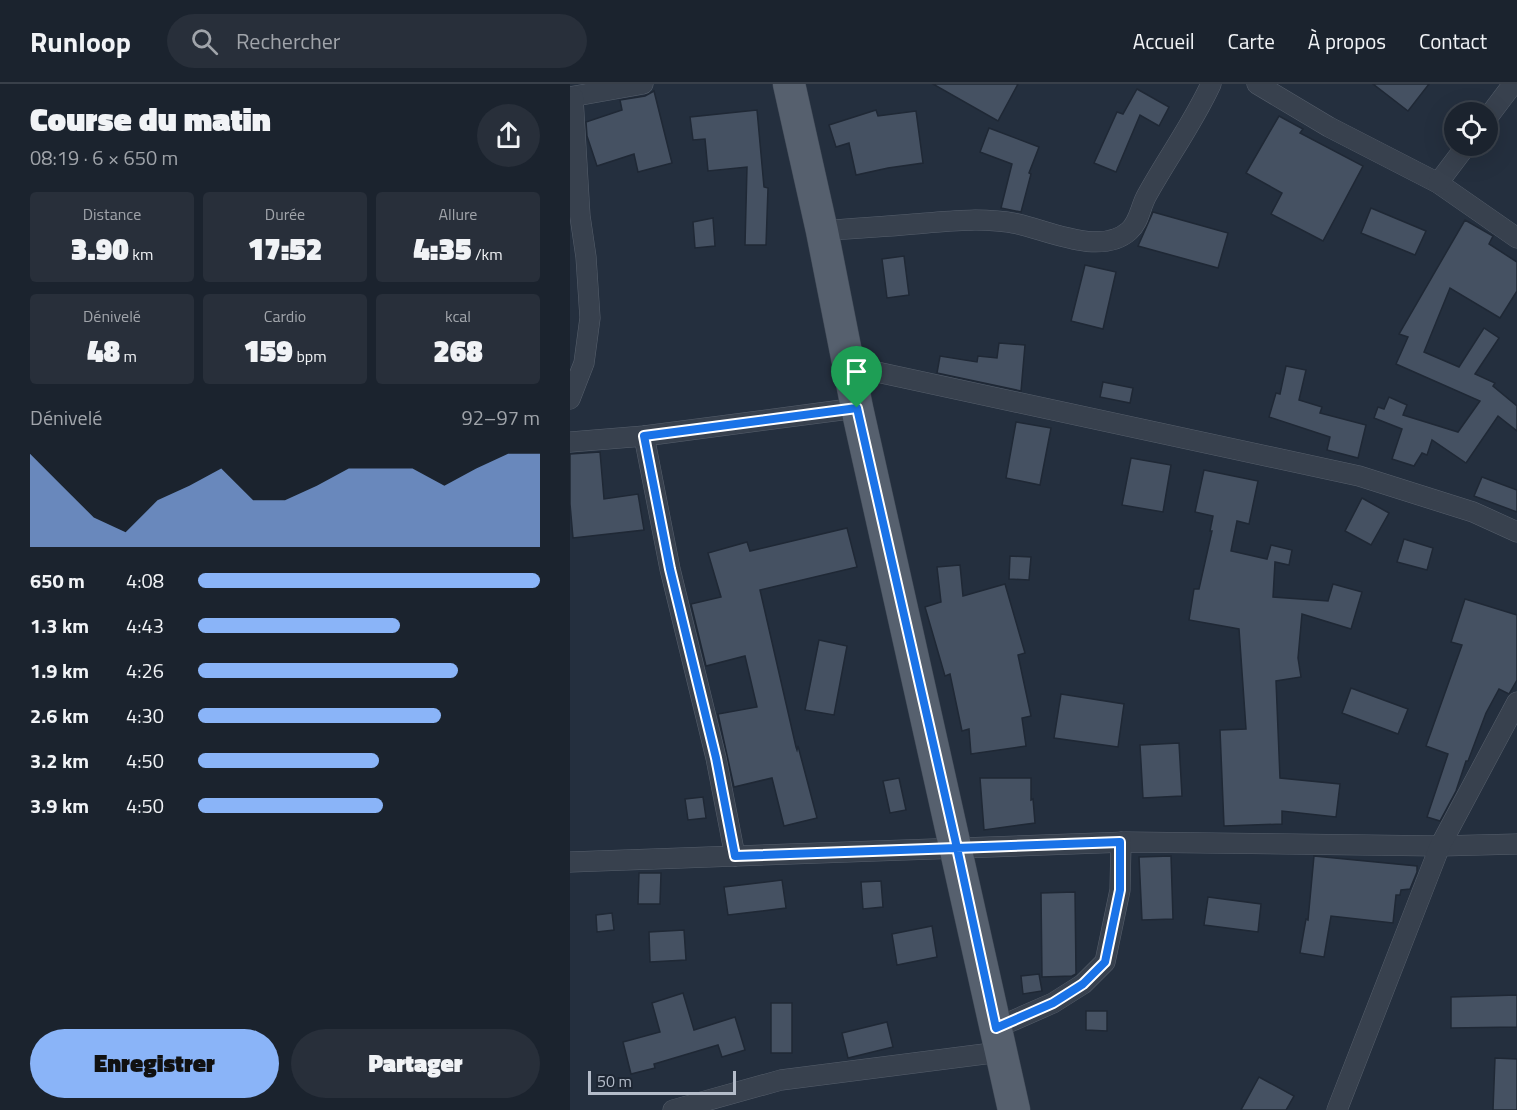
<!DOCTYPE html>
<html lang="fr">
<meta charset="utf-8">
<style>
:root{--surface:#1b232e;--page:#282f3a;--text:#f1f3f6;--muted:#a0a4aa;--line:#39404a;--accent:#8ab4f8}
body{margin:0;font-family:"Titillium Web",sans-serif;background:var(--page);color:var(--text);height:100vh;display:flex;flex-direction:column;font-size:22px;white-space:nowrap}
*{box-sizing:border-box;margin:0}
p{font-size:20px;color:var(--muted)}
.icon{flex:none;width:33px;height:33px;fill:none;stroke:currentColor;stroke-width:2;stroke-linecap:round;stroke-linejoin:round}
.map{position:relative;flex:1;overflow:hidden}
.sheet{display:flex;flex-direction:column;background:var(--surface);width:570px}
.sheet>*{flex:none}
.controls{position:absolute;left:874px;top:18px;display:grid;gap:12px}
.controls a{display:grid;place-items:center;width:54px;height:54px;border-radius:50%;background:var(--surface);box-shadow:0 6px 24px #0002,0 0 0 2px var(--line);font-size:30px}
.scale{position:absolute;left:18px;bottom:15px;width:148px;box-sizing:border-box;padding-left:6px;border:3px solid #b4bcc9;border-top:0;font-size:16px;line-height:21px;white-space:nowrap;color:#b4bcc9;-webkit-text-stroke:4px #1d2633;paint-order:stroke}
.pin{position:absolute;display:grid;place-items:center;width:51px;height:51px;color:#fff;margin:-62px -26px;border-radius:50% 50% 50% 0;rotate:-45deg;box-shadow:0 0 6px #0007}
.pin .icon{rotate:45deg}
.round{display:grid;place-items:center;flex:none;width:63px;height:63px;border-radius:32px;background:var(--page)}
.headline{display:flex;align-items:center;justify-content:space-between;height:102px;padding:0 30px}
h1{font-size:33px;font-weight:800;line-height:45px}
.stats{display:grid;grid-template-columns:repeat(3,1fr);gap:9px;height:102px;padding:6px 30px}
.stats div{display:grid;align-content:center;border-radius:6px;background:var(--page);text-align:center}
.stats b{font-size:30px;font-weight:800}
.stats small{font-size:16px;font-weight:400}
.stats p{font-size:16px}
.chart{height:168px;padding:12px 30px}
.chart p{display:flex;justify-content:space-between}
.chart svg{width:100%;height:108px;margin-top:6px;fill:var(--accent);opacity:.7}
.primary-button{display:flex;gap:12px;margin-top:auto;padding:12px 30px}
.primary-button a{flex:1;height:69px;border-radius:36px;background:var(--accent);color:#111;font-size:24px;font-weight:800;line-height:69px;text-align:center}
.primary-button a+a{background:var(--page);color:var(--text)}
ul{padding:0 30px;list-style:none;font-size:20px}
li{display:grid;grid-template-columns:96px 72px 1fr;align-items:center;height:45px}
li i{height:15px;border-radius:8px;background:var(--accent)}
header{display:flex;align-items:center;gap:36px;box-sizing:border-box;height:84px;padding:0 30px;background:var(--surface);border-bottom:2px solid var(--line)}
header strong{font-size:28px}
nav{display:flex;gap:33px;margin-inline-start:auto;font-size:21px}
.search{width:420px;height:54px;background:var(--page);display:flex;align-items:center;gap:15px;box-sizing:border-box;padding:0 21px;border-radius:33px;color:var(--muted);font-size:22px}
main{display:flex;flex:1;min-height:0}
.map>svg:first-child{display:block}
.building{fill:#455162;stroke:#1f2835;stroke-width:1.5}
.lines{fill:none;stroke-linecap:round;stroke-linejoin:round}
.minor-casing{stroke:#565f6c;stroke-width:21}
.primary-casing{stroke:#414a57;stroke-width:33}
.minor{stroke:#38414e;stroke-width:20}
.primary{stroke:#56606e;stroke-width:32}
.route-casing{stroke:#fff;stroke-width:12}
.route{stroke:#1a73e8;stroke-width:8}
</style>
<header>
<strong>Runloop</strong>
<div class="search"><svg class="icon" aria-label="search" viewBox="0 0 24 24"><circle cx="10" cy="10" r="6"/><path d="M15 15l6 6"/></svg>Rechercher</div>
<nav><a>Accueil</a><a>Carte</a><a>À propos</a><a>Contact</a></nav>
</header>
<main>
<section class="sheet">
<div class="headline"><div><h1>Course du matin</h1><p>08:19 · 6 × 650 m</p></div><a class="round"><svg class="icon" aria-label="share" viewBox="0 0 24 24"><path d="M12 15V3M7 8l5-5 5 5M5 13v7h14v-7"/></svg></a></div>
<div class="stats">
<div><p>Distance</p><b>3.90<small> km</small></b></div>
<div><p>Durée</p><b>17:52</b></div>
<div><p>Allure</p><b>4:35<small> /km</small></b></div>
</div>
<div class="stats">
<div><p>Dénivelé</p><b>48<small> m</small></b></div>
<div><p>Cardio</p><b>159<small> bpm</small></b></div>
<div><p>kcal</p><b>268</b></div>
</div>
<div class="chart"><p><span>Dénivelé</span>92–97 m</p>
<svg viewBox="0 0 160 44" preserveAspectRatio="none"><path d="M0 44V6L10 19L20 32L30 38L40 25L50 19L60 12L70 25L80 25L90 19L100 12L110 12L120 12L130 19L140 12L150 6L160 6V44z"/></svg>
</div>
<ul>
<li><b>650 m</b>4:08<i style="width:100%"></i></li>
<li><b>1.3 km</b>4:43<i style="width:59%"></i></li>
<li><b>1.9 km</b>4:26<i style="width:76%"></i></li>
<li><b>2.6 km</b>4:30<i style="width:71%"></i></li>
<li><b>3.2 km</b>4:50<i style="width:53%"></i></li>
<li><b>3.9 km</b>4:50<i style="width:54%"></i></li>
</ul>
<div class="primary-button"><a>Enregistrer</a><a>Partager</a></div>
</section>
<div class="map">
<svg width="947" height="1026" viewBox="0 0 947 1026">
<rect width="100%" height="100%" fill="#242f3e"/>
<!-- building -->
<g class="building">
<path d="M 363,0 L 448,0 L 428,37 Z"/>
<path d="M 803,0 L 859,0 L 838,27 Z"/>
<path d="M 567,5 L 599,23 L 589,42 L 570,31 L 546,88 L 524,79 L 547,28 L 553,30 Z"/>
<path d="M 84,7 L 102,79 L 68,88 L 64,70 L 27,82 L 17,52 L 16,38 L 52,26 L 50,16 L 75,12 Z"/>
<path d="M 187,26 L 194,103 L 198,104 L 196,161 L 175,161 L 177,83 L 138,87 L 135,55 L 123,56 L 120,33 Z"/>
<path d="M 306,26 L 308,32 L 346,27 L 353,79 L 318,84 L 286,91 L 279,59 L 266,63 L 259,41 Z"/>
<path d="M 709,32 L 733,45 L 730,49 L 793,82 L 753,157 L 701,130 L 712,109 L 676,89 Z"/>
<path d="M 419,44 L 469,63 L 459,89 L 461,90 L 451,128 L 431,124 L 442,80 L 410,68 Z"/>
<path d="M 801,124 L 856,147 L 845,171 L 791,149 Z"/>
<path d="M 583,128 L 658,149 L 648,184 L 568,162 Z"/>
<path d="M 143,134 L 145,162 L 125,164 L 123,138 Z"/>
<path d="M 895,136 L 923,152 L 919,160 L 947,178 L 947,207 L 930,234 L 880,204 L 854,268 L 889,283 L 914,244 L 929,254 L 905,290 L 925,299 L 923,302 L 947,322 L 947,347 L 928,332 L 896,379 L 862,356 L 857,371 L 852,369 L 844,382 L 822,375 L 832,345 L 804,334 L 808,323 L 814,325 L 819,313 L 837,321 L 833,331 L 888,348 L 910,317 L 826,280 L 838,253 L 829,250 Z"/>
<path d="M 334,172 L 339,211 L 317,214 L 312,175 Z"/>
<path d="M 515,181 L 546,188 L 533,245 L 501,237 Z"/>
<path d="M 429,259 L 455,261 L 451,307 L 367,289 L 370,272 L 407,278 L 408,272 L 427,274 Z"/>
<path d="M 716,282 L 736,286 L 729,316 L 752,323 L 750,329 L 796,341 L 788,374 L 757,366 L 760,353 L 699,333 L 706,309 L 710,310 Z"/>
<path d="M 533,298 L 563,304 L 560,319 L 530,313 Z"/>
<path d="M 446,338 L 481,344 L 470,401 L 436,394 Z"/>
<path d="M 30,368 L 34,415 L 68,410 L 74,446 L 3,454 L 0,420 L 0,370 Z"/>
<path d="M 561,374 L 601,381 L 593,428 L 552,421 Z"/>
<path d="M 634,386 L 688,397 L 679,440 L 667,437 L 661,467 L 697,475 L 701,461 L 722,466 L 719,481 L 705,478 L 703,513 L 758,517 L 763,500 L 792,508 L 781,545 L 732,530 L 728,574 L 731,593 L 706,597 L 710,694 L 770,700 L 766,733 L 712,727 L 712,740 L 654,742 L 650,646 L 676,645 L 669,545 L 619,536 L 624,505 L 629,505 L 642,447 L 640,447 L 643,432 L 625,428 Z"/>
<path d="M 912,393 L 947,406 L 947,428 L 904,412 Z"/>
<path d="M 792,414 L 819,429 L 801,461 L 775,447 Z"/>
<path d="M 277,444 L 287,483 L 190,506 L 226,663 L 227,666 L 228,662 L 247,734 L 214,742 L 202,694 L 164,703 L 148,630 L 187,623 L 175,572 L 136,582 L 121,520 L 151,513 L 138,469 L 177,458 L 180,467 Z"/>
<path d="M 834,455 L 863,464 L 857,486 L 827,478 Z"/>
<path d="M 440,472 L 461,473 L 459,496 L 439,495 Z"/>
<path d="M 390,481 L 393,512 L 435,500 L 455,569 L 448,571 L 461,632 L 452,634 L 456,662 L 401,670 L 399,645 L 392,647 L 380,590 L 375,592 L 355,523 L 371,518 L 367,483 Z"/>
<path d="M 895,515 L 947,531 L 947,596 L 939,610 L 929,605 L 916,629 L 898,677 L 896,677 L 886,707 L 870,737 L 857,733 L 878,670 L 856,662 L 892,561 L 881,558 Z"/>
<path d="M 249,556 L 277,562 L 264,631 L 235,626 Z"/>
<path d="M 781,604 L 838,625 L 828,650 L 772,629 Z"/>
<path d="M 491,610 L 554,620 L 548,663 L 484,654 Z"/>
<path d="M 609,659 L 612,712 L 573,714 L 570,661 Z"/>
<path d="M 329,694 L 336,726 L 320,729 L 313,697 Z"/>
<path d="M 410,694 L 461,694 L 461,716 L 463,715 L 465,739 L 414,746 Z"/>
<path d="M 133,713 L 136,734 L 118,736 L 115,715 Z"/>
<path d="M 601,772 L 603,835 L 572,836 L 569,773 Z"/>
<path d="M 744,772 L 847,782 L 847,788 L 840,805 L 831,806 L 830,811 L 826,811 L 823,839 L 761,832 L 754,873 L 730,869 L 736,835 L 738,836 Z"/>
<path d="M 69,789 L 91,789 L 90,820 L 68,820 Z"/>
<path d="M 212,796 L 216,824 L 158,831 L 154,803 Z"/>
<path d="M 311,797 L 313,823 L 293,825 L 291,798 Z"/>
<path d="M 505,808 L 506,890 L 502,892 L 472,893 L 471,809 Z"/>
<path d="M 638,813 L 691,820 L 688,848 L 634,841 Z"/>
<path d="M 42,829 L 44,846 L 27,848 L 26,831 Z"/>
<path d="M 362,842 L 367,873 L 327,881 L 322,850 Z"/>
<path d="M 114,846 L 116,876 L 80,878 L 79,848 Z"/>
<path d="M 469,890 L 472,907 L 453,910 L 451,892 Z"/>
<path d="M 113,909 L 124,946 L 165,933 L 175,966 L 152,973 L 148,961 L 84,980 L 85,984 L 61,990 L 53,958 L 90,948 L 82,919 Z"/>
<path d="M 947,911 L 947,943 L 881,944 L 881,913 Z"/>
<rect x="201" y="919" width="21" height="50"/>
<path d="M 516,927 L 537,927 L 537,947 L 516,946 Z"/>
<path d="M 317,938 L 323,963 L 278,974 L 272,949 Z"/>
<path d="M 925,974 L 947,975 L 947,1026 L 923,1026 Z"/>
<path d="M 689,993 L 724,1012 L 716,1026 L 671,1026 Z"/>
</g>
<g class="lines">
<defs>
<g id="minor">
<path d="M 687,0 L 759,43 L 868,99 L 947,154"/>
<path d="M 0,13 L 73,0"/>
<path d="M 918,33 L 943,0"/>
<path d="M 868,99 L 896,62"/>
<path d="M 252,147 C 283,144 313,143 344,140 C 379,137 413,133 448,140 C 479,147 531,172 559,147 C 570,137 570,123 577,111 C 598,73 623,39 641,0"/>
<path d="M 279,282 L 789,392 L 903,428 L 947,448"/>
<path d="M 0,315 L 14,279 L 20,234 L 16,173 L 10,132 L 3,13"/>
<path d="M 74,352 L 100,485 L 146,674 L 165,772"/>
<path d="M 0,358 L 74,352 L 287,324"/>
<path d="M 0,778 L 556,758 L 870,762 L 947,760"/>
<path d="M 426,944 L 483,919 L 513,900 L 535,878 L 550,806 L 551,758"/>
<path d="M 103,1026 L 211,996 L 430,968"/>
<path d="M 767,1026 L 870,762 L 947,618"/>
</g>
<path id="primary" d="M 219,0 L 252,147 L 287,324 L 444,1026"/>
</defs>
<!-- minor casing -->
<use href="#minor" class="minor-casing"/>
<!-- primary casing -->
<use href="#primary" class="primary-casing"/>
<!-- minor -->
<use href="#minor" class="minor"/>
<!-- primary -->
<use href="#primary" class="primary"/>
</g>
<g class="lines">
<defs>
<path id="route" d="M 287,324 L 74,352 L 100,485 L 146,674 L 165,772 C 294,768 422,763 550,758 L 550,806 L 535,878 L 513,900 L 483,919 L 426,944 L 387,764 L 287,324"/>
</defs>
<!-- route casing -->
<use href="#route" class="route-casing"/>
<!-- route -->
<use href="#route" class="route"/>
</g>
</svg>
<div class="controls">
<a><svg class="icon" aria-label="locate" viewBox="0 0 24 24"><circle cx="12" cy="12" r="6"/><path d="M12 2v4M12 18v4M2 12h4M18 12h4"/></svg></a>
</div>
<div class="scale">50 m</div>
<div class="pin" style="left:287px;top:324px;background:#1e9e55"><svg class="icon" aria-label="arrive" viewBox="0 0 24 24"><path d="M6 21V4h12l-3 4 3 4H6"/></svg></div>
</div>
</main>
